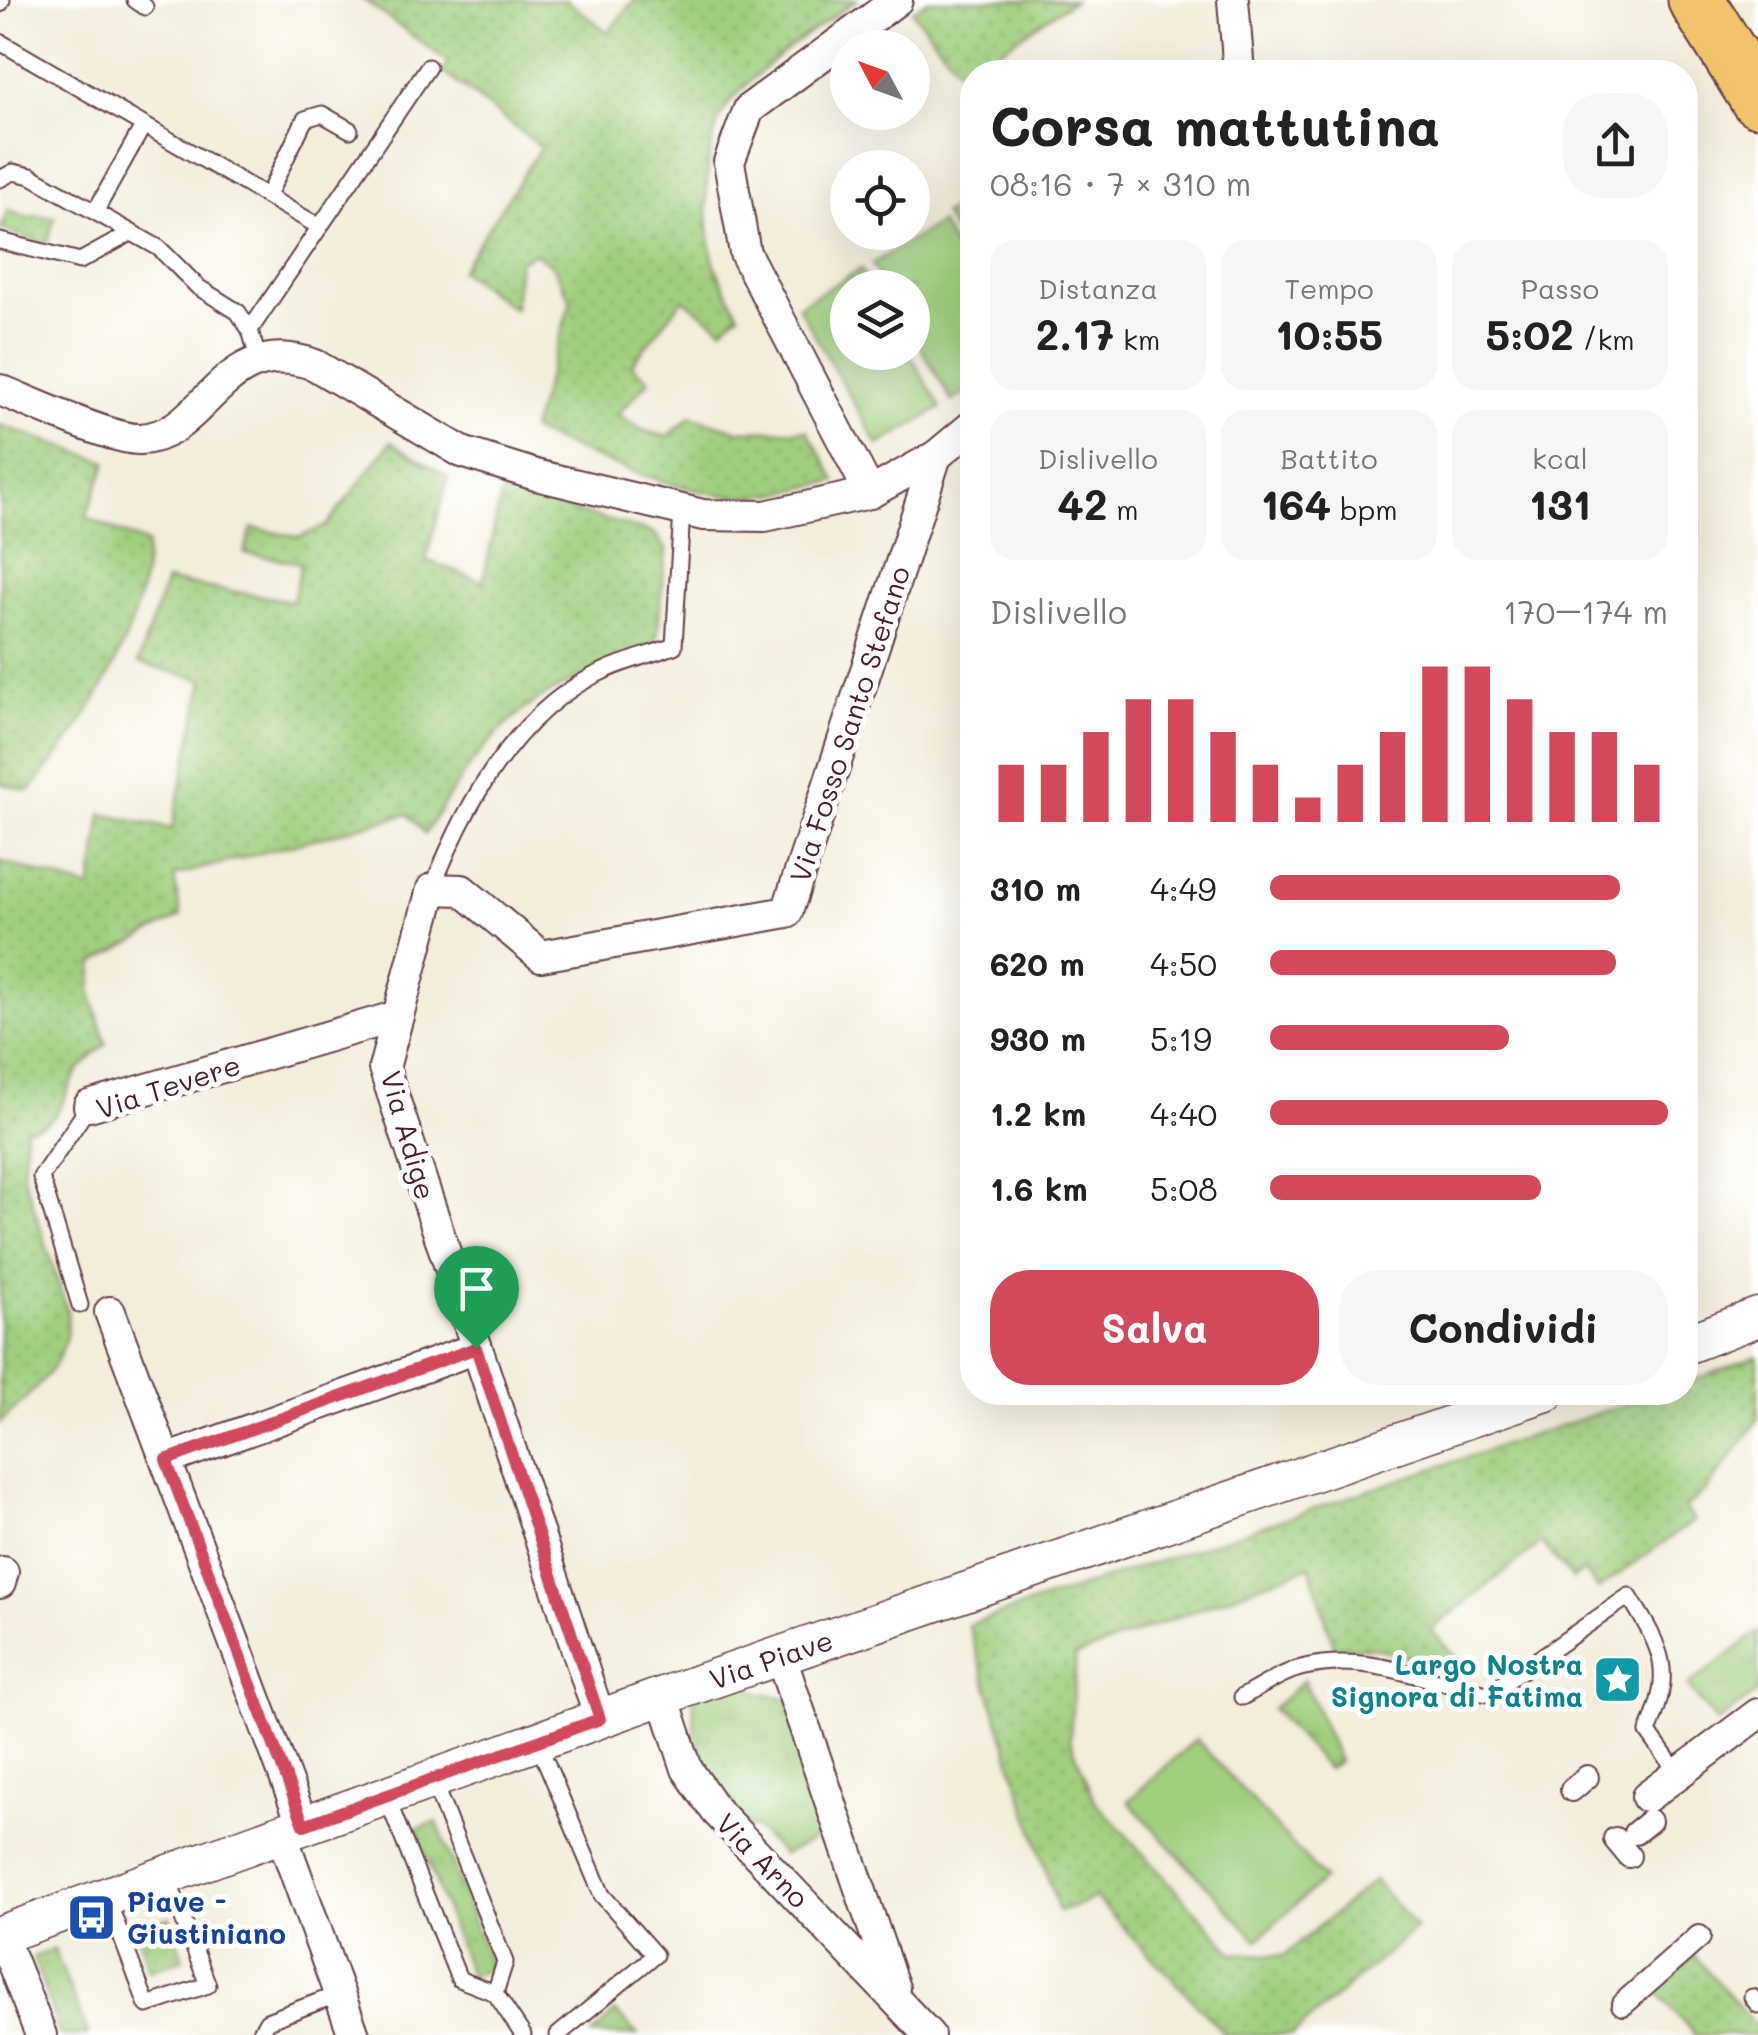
<!DOCTYPE html>
<html lang="it">
<meta charset="utf-8">
<style>
:root{--surface:#fff;--page:#f6f6f6;--text:#222;--muted:#767676;--accent:#d1495b}
body{margin:0;font-family:Mali,sans-serif;background:var(--page);color:var(--text);height:100vh;display:flex;flex-direction:column;font-size:38px;white-space:nowrap}
*{box-sizing:border-box;margin:0}
p{font-size:32px;color:var(--muted)}
.icon{flex:none;width:55px;height:55px;fill:none;stroke:currentColor;stroke-width:2;stroke-linecap:round;stroke-linejoin:round}
.map{position:relative;flex:1;overflow:hidden}
.details{position:absolute;left:960px;top:60px;width:738px;height:1345px;display:flex;flex-direction:column;background:var(--surface);border-radius:40px;box-shadow:0 10px 40px #0002}
.details>*{flex:none}
.needle{width:65px;rotate:311deg}
.buttons{position:absolute;left:830px;top:30px;display:grid;gap:20px}
.buttons a{display:grid;place-items:center;width:100px;height:100px;border-radius:50%;background:var(--surface);box-shadow:0 10px 40px #0002;font-size:50px}
.pin{position:absolute;display:grid;place-items:center;width:85px;height:85px;color:#fff;margin:-102px -42px;border-radius:50% 50% 50% 0;rotate:-45deg;box-shadow:0 0 10px #0007}
.pin .icon{rotate:45deg}
.round{display:grid;place-items:center;flex:none;width:105px;height:105px;border-radius:40px;background:var(--page)}
.headline{display:flex;align-items:center;justify-content:space-between;height:170px;padding:0 30px}
h1{font-size:55px;font-weight:800;line-height:75px}
.figures{display:grid;grid-template-columns:repeat(3,1fr);gap:15px;height:170px;padding:10px 30px}
.figures div{display:grid;align-content:center;border-radius:25px;background:var(--page);text-align:center}
.figures b{font-size:42px;font-weight:800}
.figures small{font-size:28px;font-weight:400}
.figures p{font-size:28px}
.chart{height:280px;padding:20px 30px}
.chart p{display:flex;justify-content:space-between}
.chart svg{width:100%;height:180px;margin-top:10px;stroke:var(--accent);stroke-width:6}
.primary-button{display:flex;gap:20px;margin-top:auto;padding:20px 30px}
.primary-button a{flex:1;height:115px;border-radius:40px;background:var(--accent);color:#fff;font-size:40px;font-weight:800;line-height:115px;text-align:center}
.primary-button a+a{background:var(--page);color:var(--text)}
ul{padding:0 30px;list-style:none;font-size:32px}
li{display:grid;grid-template-columns:160px 120px 1fr;align-items:center;height:75px}
li i{height:25px;border-radius:12px;background:var(--accent)}
.map>svg:first-child{display:block}
.grass{fill:url(#grass-dots);stroke:#757754;stroke-width:2.5}
.park{fill:url(#park-tufts);stroke:#757754;stroke-width:2.5}
.garden{fill:#a0cf7e;stroke:#757754;stroke-width:2.5}
.lines{fill:none;stroke-linecap:round;stroke-linejoin:round}
.service-casing{stroke:#633e45;stroke-width:19}
.pedestrian-casing{stroke:#633e45;stroke-width:26}
.minor-casing{stroke:#633e45;stroke-width:34}
.tertiary-casing{stroke:#633e45;stroke-width:41}
.motorway-casing{stroke:#633e45;stroke-width:59}
.service{stroke:#fff;stroke-width:15}
.pedestrian{stroke:#fff;stroke-width:22}
.minor{stroke:#fff;stroke-width:30}
.tertiary{stroke:#fff;stroke-width:38}
.motorway{stroke:#f2c36a;stroke-width:55}
.route-casing{stroke:#fff;stroke-width:20}
.route{stroke:#d1495b;stroke-width:12}
.labels{text-anchor:middle;dominant-baseline:central;stroke-width:10;stroke-linejoin:round;paint-order:stroke}
.street-label{font-size:28px;fill:#4a1f2b;stroke:#fff}
.culture-label{font-size:28px;font-weight:bold;fill:#0d838f;stroke:#fff;text-anchor:end}
.transit-label{font-size:28px;font-weight:bold;fill:#164399;stroke:#fff;text-anchor:start}
</style>
<div class="map">
<svg width="1758" height="2035" viewBox="0 0 1758 2035">
<defs>
<pattern id="grass-dots" width="8" height="8" patternUnits="userSpaceOnUse" patternTransform="scale(2.5)"><rect width="8" height="8" fill="#a0cf7e"/><path d="M2 2h.1M6 6h.1" fill="none" stroke="#8bb16d" stroke-width="1.8" stroke-linecap="round"/></pattern>
<pattern id="park-tufts" width="24" height="20" patternUnits="userSpaceOnUse" patternTransform="scale(2.5)"><rect width="24" height="20" fill="#a0cf7e"/><path d="M3 7l-1-3M5 7V3M7 7l1-3M15 17l-1-3M17 17v-4M19 17l1-3" fill="none" stroke="#8bb16d"/></pattern>
</defs>
<rect width="100%" height="100%" fill="#fff"/>
<filter id="ink" filterUnits="userSpaceOnUse"><feTurbulence type="fractalNoise" baseFrequency=".01" numOctaves="2"/><feDisplacementMap in="SourceGraphic" scale="20" xChannelSelector="R" yChannelSelector="G"/><feConvolveMatrix kernelMatrix="1 2 1 2 8 2 1 2 1" color-interpolation-filters="sRGB"/></filter>
<filter id="wash" filterUnits="userSpaceOnUse"><feTurbulence type="fractalNoise" baseFrequency=".0048" numOctaves="4" result="noise"/><feDisplacementMap in="SourceGraphic" scale="40" xChannelSelector="R" yChannelSelector="G"/><feGaussianBlur stdDeviation="2.25" result="paint"/><feColorMatrix in="noise" values="0 0 0 0 0 0 0 0 0 0 0 0 0 0 0 0 0 1.4 0 .05"/><feComposite in="paint" operator="in"/></filter>
<g filter="url(#wash)">
<rect width="100%" height="100%" fill="#f3edd9"/>
<!-- grass -->
<g class="grass">
<path d="M 364,0 L 566,0 L 608,32 L 634,0 L 857,0 C 814,30 766,61 731,101 C 701,135 704,216 713,258 C 717,276 730,296 739,314 L 722,328 L 683,299 L 631,365 L 650,380 L 618,414 L 642,430 L 667,437 L 691,416 L 739,431 L 807,430 L 836,481 C 809,486 780,495 752,496 C 690,499 588,456 531,430 L 571,301 L 553,266 L 535,253 L 519,261 L 514,309 L 460,271 L 541,147 L 443,72 L 448,62 Z"/>
<path d="M 927,0 L 1074,0 L 963,75 L 912,11 Z"/>
<path d="M 8,210 L 22,216 L 55,217 L 47,244 L 0,229 Z"/>
<path d="M 0,425 L 107,462 L 86,517 L 147,544 C 143,635 87,724 29,791 L 0,783 Z"/>
<path d="M 391,442 L 448,477 L 426,560 L 483,582 L 502,491 L 654,533 L 666,549 L 657,638 L 648,647 C 613,664 574,678 541,698 C 489,730 456,784 425,834 L 408,814 L 174,876 L 181,916 L 94,963 L 91,993 L 106,1044 C 97,1053 84,1062 77,1073 C 60,1099 64,1125 26,1128 L 23,1174 L 67,1310 C 73,1363 34,1388 0,1423 L 0,861 L 91,889 L 102,814 L 172,829 L 204,680 L 138,663 L 166,581 L 293,601 L 301,563 L 244,553 L 252,528 L 299,537 L 326,526 Z"/>
<path d="M 1758,1356 L 1758,1420 L 1707,1490 L 1685,1508 L 1694,1521 L 1598,1589 L 1584,1571 L 1573,1579 L 1541,1543 L 1431,1630 L 1472,1675 L 1375,1648 L 1334,1647 L 1310,1566 L 1076,1656 L 1070,1739 L 1095,1801 L 1234,1953 L 1284,1956 L 1374,1880 L 1416,1928 L 1292,2035 L 1226,2035 L 1095,1898 L 1059,1912 L 968,1625 L 1658,1393 L 1685,1392 L 1685,1383 Z"/>
<path d="M 170,1917 L 183,1959 L 149,1970 L 135,1927 Z"/>
<path d="M 54,1949 L 58,1959 L 88,2035 L 60,2035 L 33,1957 Z"/>
<path d="M 1694,1955 L 1758,2029 L 1758,2035 L 1695,2035 L 1655,1989 Z"/>
</g>
<!-- park -->
<g class="park">
<path d="M 1758,1632 L 1758,1692 L 1717,1723 L 1688,1686 Z"/>
<path d="M 734,1678 L 761,1694 L 790,1698 L 802,1773 L 824,1803 L 823,1834 L 783,1855 L 756,1828 L 728,1824 C 706,1785 691,1739 694,1694 Z"/>
<path d="M 1304,1680 L 1339,1761 L 1328,1769 L 1272,1709 Z"/>
<path d="M 437,1822 L 491,1968 L 470,1976 L 416,1829 Z"/>
<path d="M 615,2012 L 638,2035 L 592,2035 Z"/>
</g>
<!-- garden -->
<g class="garden">
<path d="M 972,196 L 972,263 L 943,214 Z"/>
<path d="M 940,223 L 972,278 L 972,389 L 952,401 L 913,334 L 912,288 L 885,287 L 872,264 Z"/>
<path d="M 861,269 L 871,287 L 848,288 L 848,352 L 909,353 L 941,408 L 878,445 L 798,306 Z"/>
<path d="M 1196,1739 L 1324,1879 L 1257,1940 L 1128,1801 Z"/>
</g>
</g>
<g filter="url(#ink)">
<g class="lines">
<defs>
<g id="service">
<path d="M 135,0 L 145,7"/>
<path d="M 0,4 L 2,0"/>
<path d="M 0,42 L 320,227"/>
<path d="M 0,179 L 13,172 L 31,176 L 159,248 L 198,287 L 238,312 L 250,330 L 259,362"/>
<path d="M 267,197 L 305,119 L 322,114 L 350,130"/>
<path d="M 95,212 L 143,126"/>
<path d="M 0,241 L 80,261 L 131,233"/>
<path d="M 250,330 L 428,67"/>
<path d="M 432,889 C 465,803 518,707 608,669 C 629,660 652,654 674,646 L 682,510"/>
<path d="M 80,1305 L 41,1177 L 89,1106"/>
<path d="M 1242,1697 C 1261,1687 1284,1671 1305,1667 C 1369,1652 1427,1682 1488,1694 L 1629,1596 C 1663,1651 1674,1670 1648,1732 L 1678,1774"/>
<path d="M 538,1743 L 602,1895 L 655,1955 L 558,2035"/>
<path d="M 432,1779 L 505,1962 L 495,1993"/>
<path d="M 386,1796 L 459,1979 L 495,1993 L 523,2035"/>
<path d="M 106,1896 L 147,2005 L 208,1985 L 167,1877"/>
<path d="M 1752,1997 L 1758,2005"/>
<path d="M 259,2035 L 267,2021 L 339,1994"/>
</g>
<g id="pedestrian">
<path d="M 1572,1790 L 1587,1777"/>
<path d="M 1635,1833 L 1650,1821"/>
<path d="M 1615,1839 L 1629,1856"/>
<path d="M 1623,2004 L 1699,1937"/>
</g>
<g id="minor">
<path d="M 1233,0 L 1239,72"/>
<path d="M 0,390 C 30,402 112,440 140,439 C 206,437 222,331 315,365 L 462,452 L 536,475 L 703,515 L 765,516 L 870,493 L 936,456 L 972,426"/>
<path d="M 870,493 L 745,253 L 729,162 L 749,109 L 897,0"/>
<path d="M 89,1106 L 398,1016"/>
<path d="M 110,1312 L 303,1825"/>
<path d="M 166,1460 L 477,1348"/>
<path d="M 0,1583 L 3,1572"/>
<path d="M 780,1655 L 894,1988"/>
<path d="M 663,1696 L 687,1769 L 716,1811 L 929,2035"/>
<path d="M 600,1719 L 384,1068 L 432,889 L 462,890 L 541,956 L 787,912 L 936,456"/>
<path d="M 1647,1797 L 1758,1714"/>
<path d="M 281,1833 L 354,2035"/>
<path d="M 1,1934 L 41,2035"/>
</g>
<g id="tertiary">
<path d="M 1685,1345 L 1758,1317"/>
<path d="M 0,1935 L 663,1696 L 1546,1392"/>
</g>
<path id="motorway" d="M 1696,0 L 1758,99"/>
</defs>
<!-- service casing -->
<use href="#service" class="service-casing"/>
<!-- pedestrian casing -->
<use href="#pedestrian" class="pedestrian-casing"/>
<!-- minor casing -->
<use href="#minor" class="minor-casing"/>
<!-- tertiary casing -->
<use href="#tertiary" class="tertiary-casing"/>
<!-- motorway casing -->
<use href="#motorway" class="motorway-casing"/>
<!-- service -->
<use href="#service" class="service"/>
<!-- pedestrian -->
<use href="#pedestrian" class="pedestrian"/>
<!-- minor -->
<use href="#minor" class="minor"/>
<!-- tertiary -->
<use href="#tertiary" class="tertiary"/>
<!-- motorway -->
<use href="#motorway" class="motorway"/>
</g>
</g>
<g class="lines" filter="url(#ink)">
<defs>
<path id="route" d="M 476,1348 L 600,1719 L 304,1825 L 166,1460 Z"/>
</defs>
<!-- route casing -->
<use href="#route" class="route-casing"/>
<!-- route -->
<use href="#route" class="route"/>
</g>
<!-- icons -->
<defs>
<symbol id="sight-square" viewBox="-11 -11 22 22"><rect x="-9" y="-9" width="18" height="18" rx="4" fill="#0f9aa8" stroke="#fff"/><path d="M0-6L1.8-2.2L6-1.7L2.9 1.2L3.7 5.4L0 3.3L-3.7 5.4L-2.9 1.2L-6-1.7L-1.8-2.2Z" fill="#fff"/></symbol>
<symbol id="bus-square" viewBox="-11 -11 22 22"><rect x="-9" y="-9" width="18" height="18" rx="4" fill="#1a4fb4" stroke="#fff"/><path d="M-5-6H5V4H4V6H2V4H-2V6H-4V4H-5ZM-3.5-4V0h7V-4ZM-3.5 1.2v1.5H-2V1.2ZM2 1.2v1.5H3.5V1.2Z" fill="#fff"/></symbol>
</defs>
<g fill-rule="evenodd">
<use href="#sight-square" x="1590" y="1652" width="55" height="55"/>
<use href="#bus-square" x="64" y="1890" width="55" height="55"/>
</g>
<g class="labels">
<!-- street labels -->
<g class="street-label">
<text transform="translate(849 724) rotate(-72)">Via Fosso Santo Stefano</text>
<text transform="translate(168 1086) rotate(-18)">Via Tevere</text>
<text transform="translate(409 1135) rotate(74)">Via Adige</text>
<text transform="translate(771 1659) rotate(-19)">Via Piave</text>
<text transform="translate(763 1860) rotate(46)">Via Arno</text>
</g>
<!-- culture labels -->
<g class="culture-label">
<text x="1583" y="1664">Largo Nostra<tspan x="1583" dy="32">Signora di Fatima</tspan></text>
</g>
<!-- transit labels -->
<g class="transit-label">
<text x="127" y="1901">Piave -<tspan x="127" dy="32">Giustiniano</tspan></text>
</g>
</g>
</svg>
<div class="buttons">
<a><svg class="needle" viewBox="-14 -14 28 28"><path d="M0-13l5 13h-10z" fill="#e53935"/><path d="M0 13l5-13h-10z" fill="#767676"/></svg></a>
<a><svg class="icon" aria-label="locate" viewBox="0 0 24 24"><circle cx="12" cy="12" r="6"/><path d="M12 2v4M12 18v4M2 12h4M18 12h4"/></svg></a>
<a><svg class="icon" aria-label="layers" viewBox="0 0 24 24"><path d="M12 4l9 5-9 5-9-5zM3 14l9 5 9-5"/></svg></a>
</div>
<div class="pin" style="left:476px;top:1348px;background:#1e9e55"><svg class="icon" aria-label="arrive" viewBox="0 0 24 24"><path d="M6 21V4h12l-3 4 3 4H6"/></svg></div>
<section class="details">
<div class="headline"><div><h1>Corsa mattutina</h1><p>08:16 · 7 × 310 m</p></div><a class="round"><svg class="icon" aria-label="share" viewBox="0 0 24 24"><path d="M12 15V3M7 8l5-5 5 5M5 13v7h14v-7"/></svg></a></div>
<div class="figures">
<div><p>Distanza</p><b>2.17<small> km</small></b></div>
<div><p>Tempo</p><b>10:55</b></div>
<div><p>Passo</p><b>5:02<small> /km</small></b></div>
</div>
<div class="figures">
<div><p>Dislivello</p><b>42<small> m</small></b></div>
<div><p>Battito</p><b>164<small> bpm</small></b></div>
<div><p>kcal</p><b>131</b></div>
</div>
<div class="chart"><p><span>Dislivello</span>170–174 m</p>
<svg viewBox="0 0 160 44" preserveAspectRatio="none"><path d="M5 44V30M15 44V30M25 44V22M35 44V14M45 44V14M55 44V22M65 44V30M75 44V38M85 44V30M95 44V22M105 44V6M115 44V6M125 44V14M135 44V22M145 44V22M155 44V30"/></svg>
</div>
<ul>
<li><b>310 m</b>4:49<i style="width:88%"></i></li>
<li><b>620 m</b>4:50<i style="width:87%"></i></li>
<li><b>930 m</b>5:19<i style="width:60%"></i></li>
<li><b>1.2 km</b>4:40<i style="width:100%"></i></li>
<li><b>1.6 km</b>5:08<i style="width:68%"></i></li>
</ul>
<div class="primary-button"><a>Salva</a><a>Condividi</a></div>
</section>
</div>
